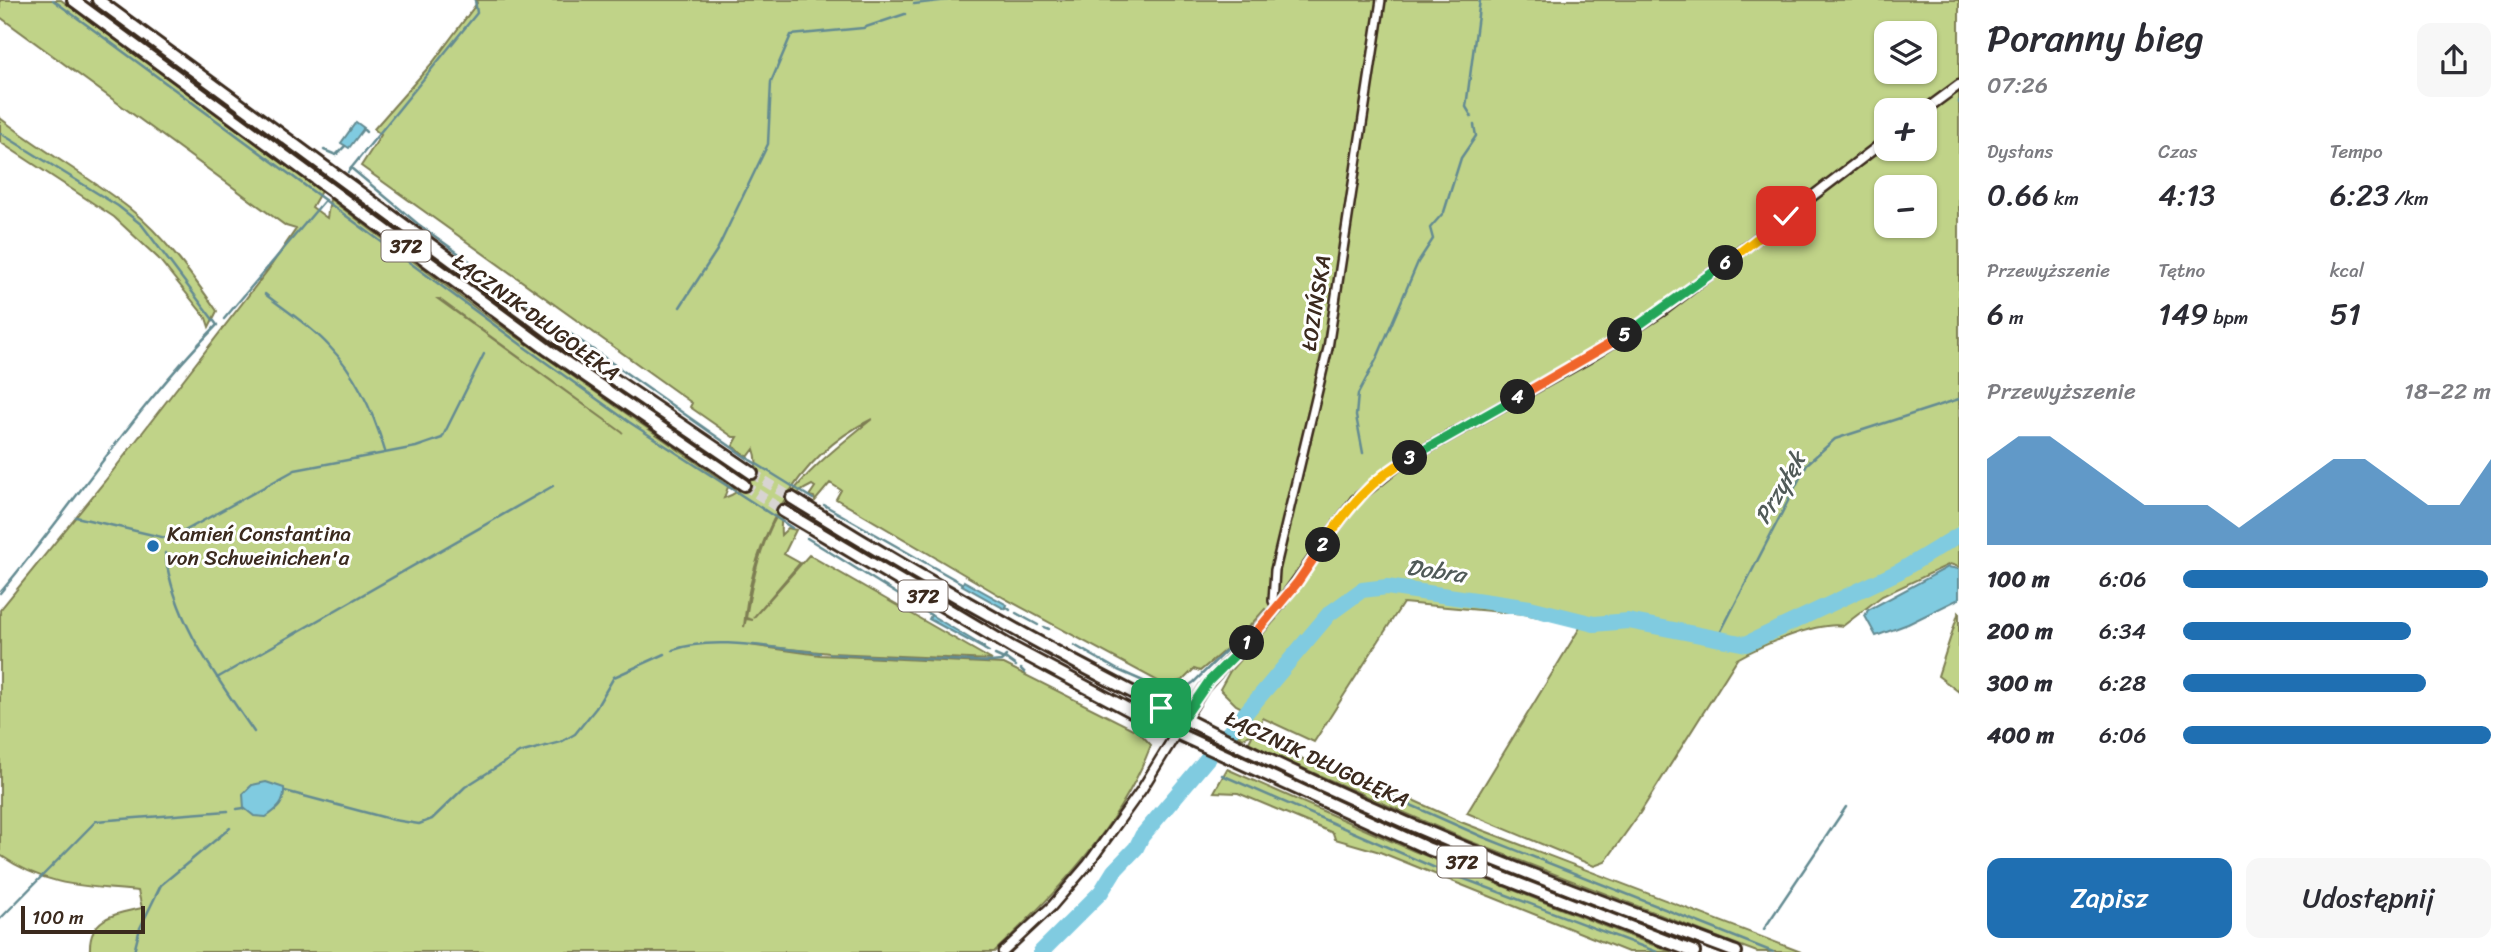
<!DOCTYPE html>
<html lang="pl">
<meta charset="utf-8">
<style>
:root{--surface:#fff;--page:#f7f7f7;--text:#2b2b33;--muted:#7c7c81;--accent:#1f6fb2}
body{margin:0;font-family:Sriracha,sans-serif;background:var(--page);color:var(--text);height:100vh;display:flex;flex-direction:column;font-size:26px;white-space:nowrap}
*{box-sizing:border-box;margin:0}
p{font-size:23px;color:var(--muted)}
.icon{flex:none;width:38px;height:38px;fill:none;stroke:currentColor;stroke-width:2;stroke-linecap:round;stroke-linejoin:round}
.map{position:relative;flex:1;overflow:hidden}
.details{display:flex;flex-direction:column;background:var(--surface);width:560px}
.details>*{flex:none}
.fabs{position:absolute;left:1874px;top:21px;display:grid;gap:14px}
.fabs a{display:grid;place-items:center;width:63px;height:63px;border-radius:14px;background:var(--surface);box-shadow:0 2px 5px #0004;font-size:35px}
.scale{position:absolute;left:21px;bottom:18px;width:124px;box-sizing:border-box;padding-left:7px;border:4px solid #3b2a1e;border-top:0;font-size:19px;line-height:24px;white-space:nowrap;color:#3b2a1e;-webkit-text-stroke:5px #fff;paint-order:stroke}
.pin{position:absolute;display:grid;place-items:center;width:60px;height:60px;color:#fff;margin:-30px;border-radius:14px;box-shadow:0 4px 10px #0006}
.km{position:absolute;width:35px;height:35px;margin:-18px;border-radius:50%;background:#222;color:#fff;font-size:19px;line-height:35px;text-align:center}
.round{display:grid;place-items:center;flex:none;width:74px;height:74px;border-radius:14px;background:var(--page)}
.head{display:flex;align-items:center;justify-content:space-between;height:119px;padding:0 28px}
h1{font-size:38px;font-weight:600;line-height:52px}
.metrics{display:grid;grid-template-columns:repeat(3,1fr);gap:10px;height:119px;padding:7px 28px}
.metrics div{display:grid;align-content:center}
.metrics b{font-size:30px;font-weight:600}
.metrics small{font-size:19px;font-weight:400}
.metrics p{font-size:19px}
.chart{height:196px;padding:14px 28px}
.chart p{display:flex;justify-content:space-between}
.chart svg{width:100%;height:126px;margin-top:7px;fill:var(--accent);opacity:.7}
.button{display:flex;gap:14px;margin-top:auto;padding:14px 28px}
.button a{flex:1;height:80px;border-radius:14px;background:var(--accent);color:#fff;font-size:28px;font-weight:600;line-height:80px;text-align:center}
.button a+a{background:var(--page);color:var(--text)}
ul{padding:0 28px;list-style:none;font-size:23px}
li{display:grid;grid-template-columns:112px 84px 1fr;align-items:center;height:52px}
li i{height:18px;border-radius:9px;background:var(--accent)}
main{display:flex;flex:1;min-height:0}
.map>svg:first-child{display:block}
.green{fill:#c0d388;stroke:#7e7e53;stroke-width:2;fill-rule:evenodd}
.water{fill:#80cbe0;stroke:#648b92;stroke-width:2}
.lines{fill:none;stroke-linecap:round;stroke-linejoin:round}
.stream{stroke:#648b92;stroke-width:2.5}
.river{stroke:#80cbe0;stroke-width:16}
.primary-tunnel{stroke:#d8d4d2;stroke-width:10;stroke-dasharray:10 5;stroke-linecap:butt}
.minor-casing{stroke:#3b2a1e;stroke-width:12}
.tertiary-casing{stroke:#3b2a1e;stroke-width:13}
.primary-casing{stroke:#3b2a1e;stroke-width:16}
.minor{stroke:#fff;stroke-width:7}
.tertiary{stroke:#fff;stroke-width:8}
.primary{stroke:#fff;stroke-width:10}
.split-1-casing{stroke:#fff;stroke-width:14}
.split-2-casing{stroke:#fff;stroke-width:14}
.split-3-casing{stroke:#fff;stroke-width:14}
.split-4-casing{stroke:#fff;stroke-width:14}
.split-5-casing{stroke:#fff;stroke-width:14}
.split-6-casing{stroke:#fff;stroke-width:14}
.split-7-casing{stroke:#fff;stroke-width:14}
.split-1{stroke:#22a559;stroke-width:9}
.split-2{stroke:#f0652b;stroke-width:9}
.split-3{stroke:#f5b400;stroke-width:9}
.split-4{stroke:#22a559;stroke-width:9}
.split-5{stroke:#f0652b;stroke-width:9}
.split-6{stroke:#22a559;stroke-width:9}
.split-7{stroke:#f5b400;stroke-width:9}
.poi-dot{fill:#1f6fb2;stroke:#fff;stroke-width:2.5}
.labels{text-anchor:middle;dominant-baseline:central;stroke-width:6;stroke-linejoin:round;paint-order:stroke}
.shield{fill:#fff;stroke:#766a62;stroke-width:2}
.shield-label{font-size:19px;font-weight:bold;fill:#3b2a1e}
.street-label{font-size:21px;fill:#3b2a1e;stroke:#fff}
.poi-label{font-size:21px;fill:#3b2a1e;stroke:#fff;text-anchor:start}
.water-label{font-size:23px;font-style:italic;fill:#505a58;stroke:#fff}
</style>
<main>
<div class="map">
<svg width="1959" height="952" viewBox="0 0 1959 952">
<rect width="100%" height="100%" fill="#fff"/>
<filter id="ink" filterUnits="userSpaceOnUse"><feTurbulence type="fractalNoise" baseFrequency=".0143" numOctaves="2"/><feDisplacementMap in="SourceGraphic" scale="14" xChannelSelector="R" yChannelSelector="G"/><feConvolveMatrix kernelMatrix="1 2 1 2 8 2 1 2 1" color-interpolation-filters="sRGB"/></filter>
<g filter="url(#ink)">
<!-- green -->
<g class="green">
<path d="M 0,0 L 61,0 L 321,191 L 312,207 L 327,218 L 330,199 L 481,312 L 736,490 L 728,487 L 724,498 C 744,491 763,473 754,449 L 748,457 L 733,446 L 738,437 L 733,437 L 690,407 L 692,403 L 361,166 L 381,135 L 374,129 L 433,62 L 477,3 L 476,0 L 1959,0 L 1959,567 L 1950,564 L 1882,596 L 1843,626 C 1819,621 1759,646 1737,659 L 1640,813 L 1605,862 L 1594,866 L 1467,813 L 1581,626 L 1524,614 L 1403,603 L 1314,742 L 1263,718 L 1259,726 L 1292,743 L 1293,754 L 1305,760 L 1314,755 L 1461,822 L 1801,952 L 1757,952 L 1717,937 L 1469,841 L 1248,744 L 1253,734 L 1243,738 L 1232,732 L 1248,711 L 1236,705 L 1220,689 L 1230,671 L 1276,619 L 1265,609 L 1238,639 L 1200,671 L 1194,669 L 1183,680 L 1165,685 L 1004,598 L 836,499 L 841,490 L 830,483 L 815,501 L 814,497 L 809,496 L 815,487 L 812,485 C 789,496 779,509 781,535 L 788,528 L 796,530 L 784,554 L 800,563 L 753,618 L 809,555 L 992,660 L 830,653 L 749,645 L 820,655 L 1004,664 L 1139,732 L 1151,745 C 1120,827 1057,893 994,952 L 90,952 C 88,918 114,914 142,908 L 138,891 C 83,886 47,887 0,855 L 0,610 L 105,481 L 268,270 L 296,229 L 286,226 L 0,17 ZM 1886,33 L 1925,33 L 1925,72 L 1886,72 ZM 1886,110 L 1925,110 L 1925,149 L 1886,149 ZM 1886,187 L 1925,187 L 1925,226 L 1886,226 ZM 438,299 L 439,299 L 623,433 ZM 872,419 C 791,483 763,511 746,618 L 753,620 L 746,619 L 744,627 C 751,543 793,457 872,419 Z"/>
<path d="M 0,118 C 41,150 88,176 129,208 C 164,236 192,275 217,311 L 209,327 L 206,318 L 158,258 L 114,217 L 0,142 Z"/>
<path d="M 1959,611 L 1959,692 L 1938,676 Z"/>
<path d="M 1227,769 L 1414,851 L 1671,952 L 1628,952 L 1380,852 L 1335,839 L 1333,833 L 1238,793 L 1214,792 Z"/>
</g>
<!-- water -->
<g class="water">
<path d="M 356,122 L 364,128 L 349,148 L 341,143 Z"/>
<path d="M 1948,567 L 1959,569 L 1959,599 L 1908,624 L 1876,636 L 1865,616 L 1868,610 Z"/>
<path d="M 964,581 L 1007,605 L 1005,609 L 962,585 Z"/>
<path d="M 931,615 L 984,647 L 984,649 L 929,619 Z"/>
<path d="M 266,782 L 284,788 C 285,803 278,809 266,817 L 254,816 L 244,808 L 243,794 L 252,785 Z"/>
</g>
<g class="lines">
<!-- stream -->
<g class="stream">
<path d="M 53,0 L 527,349 L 629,422 L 792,528"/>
<path d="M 914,4 L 948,0"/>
<path d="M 1959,101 L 1959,103"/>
<path d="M 1472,117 L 1466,107 L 1480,0"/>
<path d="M 363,129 L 366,132"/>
<path d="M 0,133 L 118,206 L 142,225 L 217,325 C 136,407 74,505 0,593"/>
<path d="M 324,150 L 336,155 L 345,146"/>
<path d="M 351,168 L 418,224 L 555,323 L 747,458 L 813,499"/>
<path d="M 348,172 L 477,13 L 475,0"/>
<path d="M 265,294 C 286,311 311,326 329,346 C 356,374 374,414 385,451"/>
<path d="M 680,307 L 717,250 L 768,144 L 771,82 L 791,35 L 863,28 L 905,14"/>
<path d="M 224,319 L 325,200"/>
<path d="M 1363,453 L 1356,416 L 1358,394 L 1377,358 L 1418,262 L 1433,239 L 1430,228 L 1444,212 L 1461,158 L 1476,136 L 1474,125"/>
<path d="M 824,505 L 963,584"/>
<path d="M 76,517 L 170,539 L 295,470 L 416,447 L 442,438 L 484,354"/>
<path d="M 807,538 L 931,615"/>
<path d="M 165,553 C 174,622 216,676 254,732"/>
<path d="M 1006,607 L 1010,610"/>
<path d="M 1016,613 L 1038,625"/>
<path d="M 1044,627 L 1049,629"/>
<path d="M 1718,637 L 1807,464 L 1835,439 L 1959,399"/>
<path d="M 1074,645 L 1118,670 L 1175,695 L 1194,682 L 1245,632"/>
<path d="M 984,649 L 989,652"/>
<path d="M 673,650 C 713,635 777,649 820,653"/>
<path d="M 830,654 L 991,662 L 1001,661 L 1006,656"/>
<path d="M 995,655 L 1004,659"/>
<path d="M 1005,658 L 1016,666"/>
<path d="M 1021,669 L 1025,673"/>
<path d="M 217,678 L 553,486"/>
<path d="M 1259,731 L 1259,735 L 1290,751"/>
<path d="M 1309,760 L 1483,837 L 1773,952"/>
<path d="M 1222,775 L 1433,867 L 1657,952"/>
<path d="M 285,791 L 394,820 L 419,824 L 432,819 L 465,787 L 519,753 L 561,742 L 575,734 L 596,708 L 614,677 L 665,654"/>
<path d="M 237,809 L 244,808"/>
<path d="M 0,919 L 96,821 L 228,811"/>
<path d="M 1764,929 L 1846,807"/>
<path d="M 134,952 L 140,928 L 161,885 L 230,828"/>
</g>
<!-- river -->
<path class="river" d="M 1041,952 L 1101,892 L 1114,871 L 1136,848 L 1142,836 L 1329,614 L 1362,590 L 1387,587 L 1530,608 L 1594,624 L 1628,621 L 1746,644 L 1900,571 L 1959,535"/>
<!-- primary-tunnel -->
<g class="primary-tunnel">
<path d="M 752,473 L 792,498"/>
<path d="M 744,485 L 783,511"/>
</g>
<defs>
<path id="minor" d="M 1277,608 L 1273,601 L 1275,570 L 1328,348 L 1381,0"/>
<g id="tertiary">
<path d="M 1925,110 L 1959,85"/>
<path d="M 1003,952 L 1052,906 L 1088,864 L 1142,789 L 1204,688 L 1277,608 L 1355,500 L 1401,463 L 1590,357 L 1662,311 L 1886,140"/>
</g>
<g id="primary">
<path d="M 73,0 L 548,350 L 744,485"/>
<path d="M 98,0 L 605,373 L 752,473"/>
<path d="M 792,498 C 1002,629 1221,745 1449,841 C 1544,881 1640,916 1736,952"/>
<path d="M 783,511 L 1013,648 L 1150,721 L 1429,849 L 1694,952"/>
</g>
</defs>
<!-- minor casing -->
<use href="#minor" class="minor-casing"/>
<!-- tertiary casing -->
<use href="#tertiary" class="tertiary-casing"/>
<!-- primary casing -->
<use href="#primary" class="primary-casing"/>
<!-- minor -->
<use href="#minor" class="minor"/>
<!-- tertiary -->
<use href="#tertiary" class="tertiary"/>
<!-- primary -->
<use href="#primary" class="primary"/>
</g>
</g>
<g class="lines" filter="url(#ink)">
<defs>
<path id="split-1" d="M 1161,708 L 1183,719 L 1209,681 L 1247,643"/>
<path id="split-2" d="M 1247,643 L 1297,583 L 1323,545"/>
<path id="split-3" d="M 1323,545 C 1347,509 1371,479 1410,458"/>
<path id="split-4" d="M 1410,458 L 1518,397"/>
<path id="split-5" d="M 1518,397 L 1625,335"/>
<path id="split-6" d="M 1625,335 L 1726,263"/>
<path id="split-7" d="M 1726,263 L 1786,216"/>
</defs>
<!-- split-1 casing -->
<use href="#split-1" class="split-1-casing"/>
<!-- split-2 casing -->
<use href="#split-2" class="split-2-casing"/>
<!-- split-3 casing -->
<use href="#split-3" class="split-3-casing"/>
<!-- split-4 casing -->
<use href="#split-4" class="split-4-casing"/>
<!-- split-5 casing -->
<use href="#split-5" class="split-5-casing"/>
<!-- split-6 casing -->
<use href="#split-6" class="split-6-casing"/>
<!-- split-7 casing -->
<use href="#split-7" class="split-7-casing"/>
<!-- split-1 -->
<use href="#split-1" class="split-1"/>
<!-- split-2 -->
<use href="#split-2" class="split-2"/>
<!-- split-3 -->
<use href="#split-3" class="split-3"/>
<!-- split-4 -->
<use href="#split-4" class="split-4"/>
<!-- split-5 -->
<use href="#split-5" class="split-5"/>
<!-- split-6 -->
<use href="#split-6" class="split-6"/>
<!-- split-7 -->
<use href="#split-7" class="split-7"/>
</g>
<!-- markers -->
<circle class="poi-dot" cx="153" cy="546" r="7"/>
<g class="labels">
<!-- shield labels -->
<g class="shield">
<rect x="381.5" y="230.5" width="49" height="31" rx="5"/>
<rect x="898.5" y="580.5" width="49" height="31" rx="5"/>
<rect x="1437.5" y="846.5" width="49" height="31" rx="5"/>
</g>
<g class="shield-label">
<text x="406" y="246">372</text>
<text x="923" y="596">372</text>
<text x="1462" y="862">372</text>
</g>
<!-- street labels -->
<g class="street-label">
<text transform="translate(1316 303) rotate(-81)">ŁOZIŃSKA</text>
<text transform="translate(536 317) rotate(36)">ŁĄCZNIK DŁUGOŁĘKA</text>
<text transform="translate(1317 759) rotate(25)">ŁĄCZNIK DŁUGOŁĘKA</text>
</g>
<!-- poi labels -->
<g class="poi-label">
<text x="167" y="534">Kamień Constantina<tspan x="167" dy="24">von Schweinichen'a</tspan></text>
</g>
<!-- water labels -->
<g class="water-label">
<text transform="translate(1780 488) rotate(-60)">Przyłęk</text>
<text transform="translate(1436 571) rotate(8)">Dobra</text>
</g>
</g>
</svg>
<div class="fabs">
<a><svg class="icon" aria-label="layers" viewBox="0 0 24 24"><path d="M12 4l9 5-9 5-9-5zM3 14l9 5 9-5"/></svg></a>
<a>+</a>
<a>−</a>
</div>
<div class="scale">100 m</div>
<div class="pin" style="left:1161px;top:708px;background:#1e9e55"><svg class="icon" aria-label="arrive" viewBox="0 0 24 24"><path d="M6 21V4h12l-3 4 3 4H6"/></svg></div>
<div class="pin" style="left:1786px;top:216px;background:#d93025"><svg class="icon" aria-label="check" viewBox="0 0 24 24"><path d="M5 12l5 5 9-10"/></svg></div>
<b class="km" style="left:1247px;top:643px">1</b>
<b class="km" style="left:1323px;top:545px">2</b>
<b class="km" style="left:1410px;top:458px">3</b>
<b class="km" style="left:1518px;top:397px">4</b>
<b class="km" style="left:1625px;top:335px">5</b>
<b class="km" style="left:1726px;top:263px">6</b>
</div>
<section class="details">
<div class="head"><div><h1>Poranny bieg</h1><p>07:26</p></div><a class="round"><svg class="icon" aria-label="share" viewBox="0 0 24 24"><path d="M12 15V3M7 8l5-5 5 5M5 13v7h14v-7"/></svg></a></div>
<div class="metrics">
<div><p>Dystans</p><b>0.66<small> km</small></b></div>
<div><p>Czas</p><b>4:13</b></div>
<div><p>Tempo</p><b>6:23<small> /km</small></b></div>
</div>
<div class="metrics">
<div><p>Przewyższenie</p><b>6<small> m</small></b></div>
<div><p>Tętno</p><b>149<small> bpm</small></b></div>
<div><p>kcal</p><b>51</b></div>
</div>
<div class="chart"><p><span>Przewyższenie</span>18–22 m</p>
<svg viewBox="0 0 160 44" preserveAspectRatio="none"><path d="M0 44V14L10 6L20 6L30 14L40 22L50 30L60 30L70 30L80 38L90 30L100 22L110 14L120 14L130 22L140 30L150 30L160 14V44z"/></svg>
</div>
<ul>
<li><b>100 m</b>6:06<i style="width:99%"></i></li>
<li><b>200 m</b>6:34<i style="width:74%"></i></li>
<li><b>300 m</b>6:28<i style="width:79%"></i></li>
<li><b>400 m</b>6:06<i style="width:100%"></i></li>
</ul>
<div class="button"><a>Zapisz</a><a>Udostępnij</a></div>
</section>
</main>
